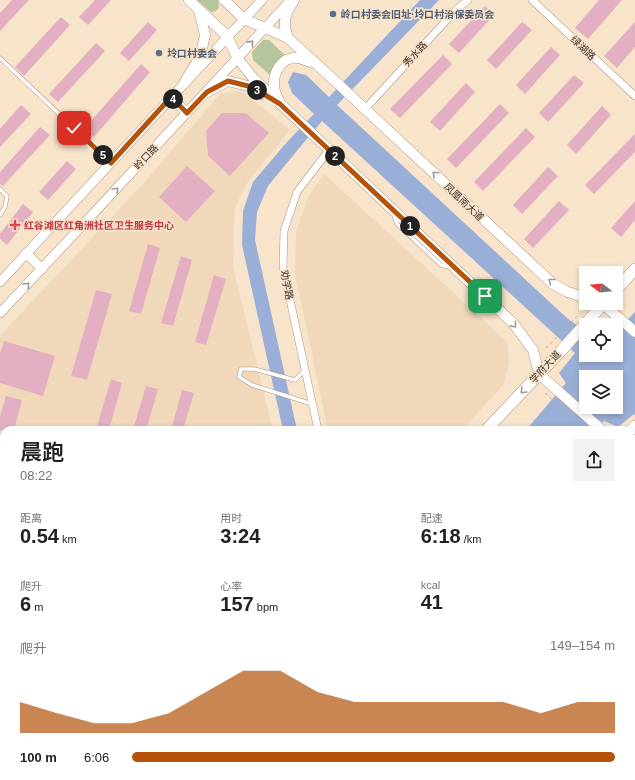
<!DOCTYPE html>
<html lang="zh">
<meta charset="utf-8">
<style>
:root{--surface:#fff;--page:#f2f2f2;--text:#222;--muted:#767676;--accent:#b45309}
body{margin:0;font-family:Arial,"Noto Sans SC",sans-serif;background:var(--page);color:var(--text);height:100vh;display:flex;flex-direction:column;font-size:15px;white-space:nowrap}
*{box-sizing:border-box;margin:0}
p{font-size:13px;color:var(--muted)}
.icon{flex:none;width:22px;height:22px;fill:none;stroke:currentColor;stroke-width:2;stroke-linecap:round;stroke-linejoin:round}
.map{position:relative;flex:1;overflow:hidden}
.side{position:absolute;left:0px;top:426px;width:635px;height:354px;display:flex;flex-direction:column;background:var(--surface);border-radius:12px 12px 0 0;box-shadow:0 2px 6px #0003}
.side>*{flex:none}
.needle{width:26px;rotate:286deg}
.buttons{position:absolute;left:579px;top:266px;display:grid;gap:8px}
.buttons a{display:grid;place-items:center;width:44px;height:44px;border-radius:0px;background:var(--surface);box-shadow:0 2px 6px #0003;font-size:20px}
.pin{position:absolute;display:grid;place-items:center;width:34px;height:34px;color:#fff;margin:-17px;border-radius:8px;box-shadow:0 2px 6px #0006}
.km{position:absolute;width:20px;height:20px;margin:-10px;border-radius:50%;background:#222;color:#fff;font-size:11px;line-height:20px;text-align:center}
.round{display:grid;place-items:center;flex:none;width:42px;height:42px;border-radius:0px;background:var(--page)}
.summary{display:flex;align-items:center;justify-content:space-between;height:68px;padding:0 20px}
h1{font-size:22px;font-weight:600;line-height:30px}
.stats{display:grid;grid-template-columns:repeat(3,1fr);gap:6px;height:68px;padding:4px 20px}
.stats div{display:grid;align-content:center}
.stats b{font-size:20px;font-weight:600}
.stats small{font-size:11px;font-weight:400}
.stats p{font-size:11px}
.chart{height:112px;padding:8px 20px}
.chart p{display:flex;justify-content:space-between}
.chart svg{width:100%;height:72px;margin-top:4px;fill:var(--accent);opacity:.7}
ul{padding:0 20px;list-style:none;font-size:13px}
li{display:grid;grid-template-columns:64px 48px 1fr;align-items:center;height:30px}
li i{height:10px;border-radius:5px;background:var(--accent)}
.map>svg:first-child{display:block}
.built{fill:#f2d8ba}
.green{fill:#b5c69e}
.water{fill:#9aafd7;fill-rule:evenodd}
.building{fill:#e2b0c2}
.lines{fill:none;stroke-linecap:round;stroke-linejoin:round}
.service-casing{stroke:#ab9781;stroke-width:4.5}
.minor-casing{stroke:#ab9781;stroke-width:8}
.tertiary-casing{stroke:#ab9781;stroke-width:10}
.secondary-casing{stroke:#ab9781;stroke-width:11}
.primary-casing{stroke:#ab9781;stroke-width:12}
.path{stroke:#bdac99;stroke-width:1;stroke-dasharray:3 3;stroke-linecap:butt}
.service{stroke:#fff;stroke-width:3.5}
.minor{stroke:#fff;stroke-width:7}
.tertiary{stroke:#fff;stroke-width:9}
.secondary{stroke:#fff;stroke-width:10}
.primary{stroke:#fff;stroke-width:11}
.oneway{stroke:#9e9a95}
.route-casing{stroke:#fff;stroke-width:8}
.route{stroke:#b45309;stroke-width:5}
.service-dot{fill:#5c6f8a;stroke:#f8e3cb;stroke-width:1.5}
.health-dot{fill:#e0444e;stroke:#f8e3cb;stroke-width:1.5}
.labels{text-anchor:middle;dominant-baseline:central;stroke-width:3.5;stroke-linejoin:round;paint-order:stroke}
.service-label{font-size:10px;font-weight:bold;fill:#4e5e75;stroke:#f8e3cb;text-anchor:start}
.street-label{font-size:10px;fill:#3c342b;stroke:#f8e3cb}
.health-label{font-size:10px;font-weight:bold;fill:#be3a42;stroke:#f8e3cb;text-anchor:start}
</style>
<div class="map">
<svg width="635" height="780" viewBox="0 0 635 780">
<rect width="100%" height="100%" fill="#f8e3cb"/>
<!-- built -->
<g class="built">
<path d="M 242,91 L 290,130 L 247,183 L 235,207 L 233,267 L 273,430 L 4,430 L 4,511 L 0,509 L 0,338 L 8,327 L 142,185 L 220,94 Z"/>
<path d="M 324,174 L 507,342 L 509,362 L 504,384 L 462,430 L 328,430 L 295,274 L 296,232 L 308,197 Z"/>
</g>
<!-- green -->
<g class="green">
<path d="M 197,0 L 218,0 L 219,8 L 216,11 L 211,12 Z"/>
<path d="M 263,40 L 269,40 L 286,56 L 275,66 L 270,75 L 253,60 L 252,52 Z"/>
</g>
<!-- water -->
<g class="water">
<path d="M 420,0 L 439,0 L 337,105 L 568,319 L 586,331 L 586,355 L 616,355 L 616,330 L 617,331 L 635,312 L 635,415 L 634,414 L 618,427 L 604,421 L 596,430 L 526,430 L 566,383 L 559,373 L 575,353 L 322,121 L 296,152 L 268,186 L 257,212 L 255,240 L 297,430 L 283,430 L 242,245 L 243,211 L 253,182 L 287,142 L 314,114 L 292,93 L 288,82 L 293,72 L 306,75 L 329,97 ZM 586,377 L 616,377 L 616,407 L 586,407 Z"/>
<path d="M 0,755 L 2,755 L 4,757 L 4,776 L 27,776 L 32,780 L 0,780 Z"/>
<path d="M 243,776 L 310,776 L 309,780 L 241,780 Z"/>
</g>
<!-- building -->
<g class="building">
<path d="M 12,0 L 29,0 L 0,31 L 0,13 Z"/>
<path d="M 95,0 L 111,0 L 88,25 L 79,17 Z"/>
<path d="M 599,0 L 622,0 L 588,39 L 575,28 Z"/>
<path d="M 485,6 L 494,15 L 459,53 L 449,44 Z"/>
<path d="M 61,17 L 70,25 L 24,76 L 15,67 Z"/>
<path d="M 148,22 L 157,30 L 129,61 L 120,53 Z"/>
<path d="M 522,22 L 532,30 L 496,69 L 487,60 Z"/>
<path d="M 635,22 L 635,47 L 617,68 L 604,56 Z"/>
<path d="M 96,43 L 105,51 L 58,102 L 49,94 Z"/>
<path d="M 551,47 L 560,55 L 525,94 L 516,85 Z"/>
<path d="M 443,55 L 452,64 L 400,118 L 390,109 Z"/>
<path d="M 141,64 L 150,72 L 94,137 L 84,129 Z"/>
<path d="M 574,75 L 584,83 L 548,122 L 539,113 Z"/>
<path d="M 466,83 L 475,92 L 440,131 L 430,122 Z"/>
<path d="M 500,104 L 509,113 L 456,168 L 447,159 Z"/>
<path d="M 21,105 L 31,114 L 0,147 L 0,129 Z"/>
<path d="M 602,106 L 611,115 L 576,154 L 567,145 Z"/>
<path d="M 222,113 L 246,113 L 269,133 L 230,176 L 208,156 L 206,131 Z"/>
<path d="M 40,127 L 50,135 L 3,186 L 0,184 L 0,172 Z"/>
<path d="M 526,128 L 535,137 L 483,191 L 474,182 Z"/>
<path d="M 635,134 L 635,152 L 594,194 L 585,185 Z"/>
<path d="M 67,161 L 76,169 L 48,200 L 39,192 Z"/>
<path d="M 187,166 L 215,191 L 186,222 L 159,197 Z"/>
<path d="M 548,167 L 558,176 L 522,214 L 513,205 Z"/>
<path d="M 559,201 L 569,210 L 533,248 L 524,239 Z"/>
<path d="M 635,201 L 635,220 L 621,237 L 611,228 Z"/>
<path d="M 23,204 L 33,212 L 7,245 L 0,239 L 0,234 Z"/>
<path d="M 148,244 L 160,248 L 141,314 L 129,311 Z"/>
<path d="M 181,256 L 192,260 L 173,326 L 161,323 Z"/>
<path d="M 214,275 L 226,279 L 206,345 L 195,342 Z"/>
<path d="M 96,290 L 112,294 L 87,380 L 71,376 Z"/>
<path d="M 4,341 L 55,356 L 43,396 L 0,383 L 0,354 Z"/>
<path d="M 111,379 L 122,383 L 109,430 L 96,430 Z"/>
<path d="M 146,386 L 158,389 L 146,430 L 133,430 Z"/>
<path d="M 182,390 L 194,393 L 183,430 L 171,430 Z"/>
<path d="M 6,396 L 22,400 L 14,430 L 0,430 L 0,417 Z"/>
</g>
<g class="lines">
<defs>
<g id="service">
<path d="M 0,58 L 111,163"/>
<path d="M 0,189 L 7,196 L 5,207 L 0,215"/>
<path d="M 394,215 L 397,224 L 441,265 L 449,267"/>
<path d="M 304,371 L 295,380 L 254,369 L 241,369 L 239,377 L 252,385 L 312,404"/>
</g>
<g id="minor">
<path d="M 532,0 L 635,96"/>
<path d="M 365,109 L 456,10 L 468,0"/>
<path d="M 318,430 L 283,267 L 284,231 L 297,192 L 329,150"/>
<path d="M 631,708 L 635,704"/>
<path d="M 621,776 L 628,780"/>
<path d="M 565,780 L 569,776"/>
</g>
<g id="tertiary">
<path d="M 171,97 L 187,113"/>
<path d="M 26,253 L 42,269"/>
<path d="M 0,282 L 262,0"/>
<path d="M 0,313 L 92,215 L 291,0"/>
<path d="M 0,520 L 4,522"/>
</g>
<g id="secondary">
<path d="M 189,0 L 227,36 L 238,59 L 254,79 L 513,323 L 533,350 L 539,374 L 602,430"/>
<path d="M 224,0 L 244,19 L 288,38 L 335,81 L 365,109 L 553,284 L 568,292 L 586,298"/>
<path d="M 288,38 C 282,23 285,14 294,0"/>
<path d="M 184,83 L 200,57 L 205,35 L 199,10"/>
<path d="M 207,92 L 228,81 L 252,87 L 263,94"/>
<path d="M 279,101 C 277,96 274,91 274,86 C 273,72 282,56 298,58 C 302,58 306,61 310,62"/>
<path d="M 600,303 L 603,304 L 635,332"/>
<path d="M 631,449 L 635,451"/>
</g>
<g id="primary">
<path d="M 616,290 L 635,269"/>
<path d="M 486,430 L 560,352 L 604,303"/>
<path d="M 631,430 L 635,426"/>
<path d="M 212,780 L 214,776"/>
<path d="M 340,780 L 342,776"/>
</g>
</defs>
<!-- service casing -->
<use href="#service" class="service-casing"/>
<!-- minor casing -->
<use href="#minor" class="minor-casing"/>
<!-- tertiary casing -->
<use href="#tertiary" class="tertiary-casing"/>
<!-- secondary casing -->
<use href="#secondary" class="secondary-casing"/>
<!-- primary casing -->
<use href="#primary" class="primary-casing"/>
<!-- path -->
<g class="path">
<path d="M 546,348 L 580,313"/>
<path d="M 545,393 L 586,430"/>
<path d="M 0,744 L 4,744"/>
<path d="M 51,776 L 58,780"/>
</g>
<!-- service -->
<use href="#service" class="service"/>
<!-- minor -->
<use href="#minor" class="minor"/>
<!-- tertiary -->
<use href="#tertiary" class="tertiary"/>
<!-- secondary -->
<use href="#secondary" class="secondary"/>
<!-- primary -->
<use href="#primary" class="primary"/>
</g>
<!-- one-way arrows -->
<defs><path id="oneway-chevron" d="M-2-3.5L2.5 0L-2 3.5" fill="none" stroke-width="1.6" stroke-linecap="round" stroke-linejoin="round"/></defs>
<g class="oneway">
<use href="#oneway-chevron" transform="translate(251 43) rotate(-48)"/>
<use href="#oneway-chevron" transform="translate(435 174) rotate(-137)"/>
<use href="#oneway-chevron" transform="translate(116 190) rotate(-47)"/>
<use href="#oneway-chevron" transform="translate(551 281) rotate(-141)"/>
<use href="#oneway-chevron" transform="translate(27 285) rotate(-47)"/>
<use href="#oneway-chevron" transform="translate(514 325) rotate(50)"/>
<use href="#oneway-chevron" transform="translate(523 391) rotate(134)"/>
</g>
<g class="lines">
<defs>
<path id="route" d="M 74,128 L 111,163 L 171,97 L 187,113 L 207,92 L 228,81 L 252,87 L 280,104 L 485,296"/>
</defs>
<!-- route casing -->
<use href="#route" class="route-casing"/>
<!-- route -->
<use href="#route" class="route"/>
</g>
<!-- markers -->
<g class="service-dot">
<circle cx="333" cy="14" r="4"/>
<circle cx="159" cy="53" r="4"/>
</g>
<path class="health-dot" d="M13 219h4v4h4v4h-4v4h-4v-4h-4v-4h4z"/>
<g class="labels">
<!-- service labels -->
<g class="service-label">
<text x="341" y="14">岭口村委会旧址·坽口村治保委员会</text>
<text x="167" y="53">坽口村委会</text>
</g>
<!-- street labels -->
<g class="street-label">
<text transform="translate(583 48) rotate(43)">绿湖路</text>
<text transform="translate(415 54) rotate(-48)">秀水路</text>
<text transform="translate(146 157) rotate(-47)">岭口路</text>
<text transform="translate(464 202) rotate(43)">凤凰南大道</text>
<text transform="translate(287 285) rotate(79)">劝学路</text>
<text transform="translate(545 367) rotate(-47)">学府大道</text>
</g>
<!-- health labels -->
<g class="health-label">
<text x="24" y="225">红谷滩区红角洲社区卫生服务中心</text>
</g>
</g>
</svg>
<div class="buttons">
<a><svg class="needle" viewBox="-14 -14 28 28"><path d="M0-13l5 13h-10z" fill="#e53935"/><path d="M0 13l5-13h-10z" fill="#767676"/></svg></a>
<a><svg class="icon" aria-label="locate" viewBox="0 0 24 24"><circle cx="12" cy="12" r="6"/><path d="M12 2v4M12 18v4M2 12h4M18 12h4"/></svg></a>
<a><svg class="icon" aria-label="layers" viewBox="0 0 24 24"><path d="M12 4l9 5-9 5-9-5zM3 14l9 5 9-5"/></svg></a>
</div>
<div class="pin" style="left:485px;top:296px;background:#1e9e55"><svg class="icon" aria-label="arrive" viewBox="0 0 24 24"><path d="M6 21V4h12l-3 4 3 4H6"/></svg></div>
<div class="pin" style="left:74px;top:128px;background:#d93025"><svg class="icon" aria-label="check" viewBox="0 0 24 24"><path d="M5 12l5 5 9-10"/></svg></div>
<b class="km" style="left:410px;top:226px">1</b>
<b class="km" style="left:335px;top:156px">2</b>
<b class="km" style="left:257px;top:90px">3</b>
<b class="km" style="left:173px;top:99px">4</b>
<b class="km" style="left:103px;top:155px">5</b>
<section class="side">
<div class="summary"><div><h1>晨跑</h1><p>08:22</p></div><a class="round"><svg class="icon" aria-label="share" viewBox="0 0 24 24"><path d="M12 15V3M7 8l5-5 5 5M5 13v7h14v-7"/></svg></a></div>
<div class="stats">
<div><p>距离</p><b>0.54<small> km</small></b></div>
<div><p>用时</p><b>3:24</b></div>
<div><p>配速</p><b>6:18<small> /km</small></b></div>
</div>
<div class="stats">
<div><p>爬升</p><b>6<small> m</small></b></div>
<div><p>心率</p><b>157<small> bpm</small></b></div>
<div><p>kcal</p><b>41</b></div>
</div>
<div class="chart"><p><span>爬升</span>149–154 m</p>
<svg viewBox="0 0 160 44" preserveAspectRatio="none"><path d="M0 44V25L10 32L20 38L30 38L40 32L50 19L60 6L70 6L80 19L90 25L100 25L110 25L120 25L130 25L140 32L150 25L160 25V44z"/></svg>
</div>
<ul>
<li><b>100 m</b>6:06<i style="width:100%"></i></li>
</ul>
</section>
</div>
